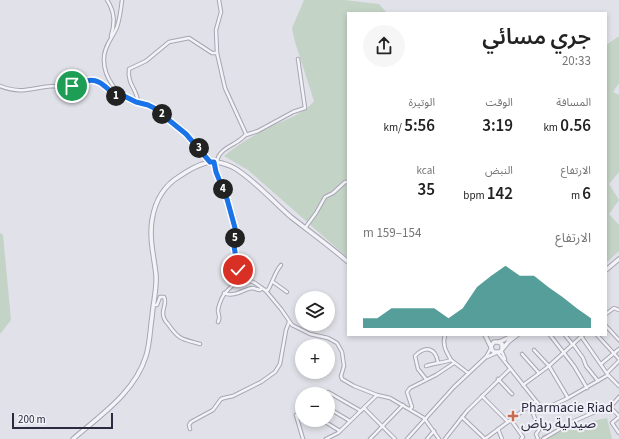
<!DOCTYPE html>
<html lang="ar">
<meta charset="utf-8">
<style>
:root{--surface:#fff;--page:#f6f6f6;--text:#222;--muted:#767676;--accent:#0f766e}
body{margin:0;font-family:"Source Sans 3","Noto Sans Arabic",sans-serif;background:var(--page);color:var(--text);direction:rtl;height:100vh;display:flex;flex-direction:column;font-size:15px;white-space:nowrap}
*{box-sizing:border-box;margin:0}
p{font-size:13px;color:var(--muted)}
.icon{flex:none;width:22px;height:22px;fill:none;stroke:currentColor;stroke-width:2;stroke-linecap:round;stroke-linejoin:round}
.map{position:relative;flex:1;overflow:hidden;direction:ltr}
.sheet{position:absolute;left:347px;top:12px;width:260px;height:324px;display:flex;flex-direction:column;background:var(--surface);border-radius:0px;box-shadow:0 2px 6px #0003;direction:rtl}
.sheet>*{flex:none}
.controls{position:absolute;left:295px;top:291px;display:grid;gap:8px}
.controls a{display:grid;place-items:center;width:40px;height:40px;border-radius:50%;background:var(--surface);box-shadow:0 2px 6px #0003;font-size:20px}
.scale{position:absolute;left:12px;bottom:10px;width:101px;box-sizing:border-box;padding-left:4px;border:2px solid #2b2a40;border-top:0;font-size:11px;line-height:14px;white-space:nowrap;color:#2b2a40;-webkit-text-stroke:3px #f1f1f7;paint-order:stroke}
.pin{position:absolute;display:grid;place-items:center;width:34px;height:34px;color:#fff;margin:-17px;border:2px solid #fff;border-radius:50%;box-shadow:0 1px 4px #0007}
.km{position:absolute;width:20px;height:20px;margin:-10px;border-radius:50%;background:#222;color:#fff;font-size:11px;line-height:20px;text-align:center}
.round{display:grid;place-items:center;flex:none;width:42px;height:42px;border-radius:21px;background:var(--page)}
.head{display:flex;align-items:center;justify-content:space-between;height:68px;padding:0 16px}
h1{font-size:22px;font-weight:600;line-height:30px}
.figures{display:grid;grid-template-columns:repeat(3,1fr);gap:6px;height:68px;padding:4px 16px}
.figures div{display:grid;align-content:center}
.figures b{font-size:17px;font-weight:600}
.figures small{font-size:11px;font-weight:400}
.figures p{font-size:11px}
.chart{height:112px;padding:8px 16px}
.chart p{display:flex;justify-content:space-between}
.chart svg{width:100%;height:72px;margin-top:4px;fill:var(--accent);opacity:.7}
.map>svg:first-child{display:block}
.green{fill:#c3d3c5}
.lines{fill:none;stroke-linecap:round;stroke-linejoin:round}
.minor-casing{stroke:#a7a6b3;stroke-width:4.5}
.tertiary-casing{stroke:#a7a6b3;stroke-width:5.5}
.minor{stroke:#f4f4f8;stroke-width:2.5}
.tertiary{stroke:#f4f4f8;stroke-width:3.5}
.route-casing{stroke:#fff;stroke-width:8}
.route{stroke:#1a73e8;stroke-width:5}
.poi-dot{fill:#c86c4d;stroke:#f1f1f7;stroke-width:1.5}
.labels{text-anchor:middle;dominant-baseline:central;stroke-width:4;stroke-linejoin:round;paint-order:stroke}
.poi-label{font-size:14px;fill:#2b2a40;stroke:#f1f1f7;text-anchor:start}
</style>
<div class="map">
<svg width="619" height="439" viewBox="0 0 619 439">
<rect width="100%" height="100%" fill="#e1e1e9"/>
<!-- green -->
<g class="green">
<path d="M 304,0 L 344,0 L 379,4 L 387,13 L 348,13 L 348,258 L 248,170 L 224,156 C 237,145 251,137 266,129 C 282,120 302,116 314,101 L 295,42 L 292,28 Z"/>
<path d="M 618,37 L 619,37 L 619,83 L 613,92 L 619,95 L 619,172 L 609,184 L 619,200 L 609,214 L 619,225 L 619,251 L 606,263 L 606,45 Z"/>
<path d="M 0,233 L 3,235 L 11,320 L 0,334 Z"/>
<path d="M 607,418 L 612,439 L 542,439 L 542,435 L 578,424 Z"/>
</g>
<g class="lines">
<defs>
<g id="minor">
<path d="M 107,0 C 115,12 115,23 111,36"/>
<path d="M 122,0 C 121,9 120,18 117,27 C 113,37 104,46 104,58 C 103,77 117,96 135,102 C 143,104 149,104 155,109 C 176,123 196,142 210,162"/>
<path d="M 0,86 C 24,95 31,87 55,86 C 61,86 70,88 76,86 C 83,84 87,79 94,80 C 104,82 109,95 119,97 L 122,95"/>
<path d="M 138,103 C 138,90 127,85 129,69 L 146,61 L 169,42 L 189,38 L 212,53 L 217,53"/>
<path d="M 246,135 L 258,131 L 293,112 L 305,108 L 298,59"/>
<path d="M 214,162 L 216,172 L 227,199 L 235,228 L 234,246 L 240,274 L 243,278 L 255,283 L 266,291 L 281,309 L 292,325 L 310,334 L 328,338 L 337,343 L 342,352 L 344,366 L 341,376 L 342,379 L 354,386 L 377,395"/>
<path d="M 217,162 C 218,147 239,145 246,134 L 225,88 L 217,53 L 216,30 L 221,12 L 219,0"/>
<path d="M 305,228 L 316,213 L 325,197 L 333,193 L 345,182 L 348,182"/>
<path d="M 273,282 L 287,292"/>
<path d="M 265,290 L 268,290 C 273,281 275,272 281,265"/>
<path d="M 224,293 C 235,298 245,288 253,288 C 256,289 258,290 260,290 L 262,288"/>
<path d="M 154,305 L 157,305 L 160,297 L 164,297 C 167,303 163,307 163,313 C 163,317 165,321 168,324 C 179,340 182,339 200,344"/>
<path d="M 606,314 L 614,308 L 619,310"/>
<path d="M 218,322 C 221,317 218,315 218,310 C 222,291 229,290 242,277"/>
<path d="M 606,326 L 619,340"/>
<path d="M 445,335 C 442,345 446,351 451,360"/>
<path d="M 550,335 L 574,366 L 587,388"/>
<path d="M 565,335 L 573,345"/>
<path d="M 597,335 L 619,359"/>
<path d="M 581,336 L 608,375 L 619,386"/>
<path d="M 573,344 L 583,358 L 586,366 L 598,381"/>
<path d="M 501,350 L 505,359"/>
<path d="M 534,350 L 549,366 L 568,398"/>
<path d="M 498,353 L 536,401 L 542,407 L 545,407 L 551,406 L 568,398 L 608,375"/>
<path d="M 522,354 L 539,373"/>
<path d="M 487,357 L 496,353"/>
<path d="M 601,364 L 619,349"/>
<path d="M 426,366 C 434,363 443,363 451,360 L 468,373"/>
<path d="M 607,373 L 619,361"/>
<path d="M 426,379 L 418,369 L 415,356 C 426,345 436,348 438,363"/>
<path d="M 498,379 L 512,394"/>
<path d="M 523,385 L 549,366 L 583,335"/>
<path d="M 328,392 L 361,411"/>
<path d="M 482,396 L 508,422"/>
<path d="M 528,406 L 533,413 L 539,430 L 536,434 L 538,439"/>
<path d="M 609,406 L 619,416"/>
<path d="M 328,408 L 350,421"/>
<path d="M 365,409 L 395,439"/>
<path d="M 410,409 L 412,407 L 407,392 L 410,388 L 436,375 L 454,363"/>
<path d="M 296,415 L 303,439"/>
<path d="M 462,417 L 485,439"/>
<path d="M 619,417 L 612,423 L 619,433"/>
<path d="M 322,420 L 340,431"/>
<path d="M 511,420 L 523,437 L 521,439"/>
<path d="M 190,429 L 189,425 L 191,422 L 213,410 L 221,399 L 224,398 L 233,396 L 261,382 L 275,372 L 280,364 L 286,330 L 289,322"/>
<path d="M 498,429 L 502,439"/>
<path d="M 326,439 L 338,433 L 377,395 L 390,398 L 424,418 L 439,439"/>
<path d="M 370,439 L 403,405"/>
<path d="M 407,439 L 454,387 L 486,357 L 491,348"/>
<path d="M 427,439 L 434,431"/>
<path d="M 445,439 L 467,411 L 510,369"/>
<path d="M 485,439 L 536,401"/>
<path d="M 543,439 L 572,422 L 613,404 L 619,397"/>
</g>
<g id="tertiary">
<path d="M 606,270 L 619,259"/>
<path d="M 485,335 L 491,347"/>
<path d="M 499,342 L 515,335"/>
<path d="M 502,348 L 502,344 L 499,342 L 494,342 L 491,346 L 492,350 L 494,352 L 500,352 L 509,341 L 517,335"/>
<path d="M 73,439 C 101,415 135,392 146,356 C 150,343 150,330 152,317 C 153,303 157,289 156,275 C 154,256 149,239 152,220 C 155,201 163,186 180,176 C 190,169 204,161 216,162 C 223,163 231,166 236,169 C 255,181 274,202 291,217 C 310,232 330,246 348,262"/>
</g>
</defs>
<!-- minor casing -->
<use href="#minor" class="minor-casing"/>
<!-- tertiary casing -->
<use href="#tertiary" class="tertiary-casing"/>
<!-- minor -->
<use href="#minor" class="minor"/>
<!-- tertiary -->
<use href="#tertiary" class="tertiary"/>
</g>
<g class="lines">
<defs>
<path id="route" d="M 72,86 C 78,86 82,82 87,81 C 100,77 108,91 118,97 L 122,95 L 136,102 L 148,105 L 154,108 L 186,134 L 210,162 L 214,162 L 216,172 L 227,199 L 235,228 L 234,246 L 238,270"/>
</defs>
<!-- route casing -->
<use href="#route" class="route-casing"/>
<!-- route -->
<use href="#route" class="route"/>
</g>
<!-- markers -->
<path class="poi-dot" d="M511 410h4v4h4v4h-4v4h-4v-4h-4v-4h4z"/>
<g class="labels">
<!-- poi labels -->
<g class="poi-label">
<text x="521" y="408">Pharmacie Riad<tspan x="521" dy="16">صيدلية رياض</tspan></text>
</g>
</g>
</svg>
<div class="controls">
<a><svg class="icon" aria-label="layers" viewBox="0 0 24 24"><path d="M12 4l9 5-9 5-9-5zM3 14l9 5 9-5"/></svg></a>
<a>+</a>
<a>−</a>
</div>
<div class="scale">200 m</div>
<div class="pin" style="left:72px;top:86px;background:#1e9e55"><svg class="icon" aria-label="arrive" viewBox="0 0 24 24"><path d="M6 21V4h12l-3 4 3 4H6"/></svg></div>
<div class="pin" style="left:238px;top:270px;background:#d93025"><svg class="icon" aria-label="check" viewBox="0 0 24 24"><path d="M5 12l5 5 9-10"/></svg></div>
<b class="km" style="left:116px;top:96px">1</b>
<b class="km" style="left:162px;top:114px">2</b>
<b class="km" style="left:199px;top:148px">3</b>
<b class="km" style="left:223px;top:189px">4</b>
<b class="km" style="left:235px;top:238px">5</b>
<section class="sheet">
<div class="head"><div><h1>جري مسائي</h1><p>20:33</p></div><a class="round"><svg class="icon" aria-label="share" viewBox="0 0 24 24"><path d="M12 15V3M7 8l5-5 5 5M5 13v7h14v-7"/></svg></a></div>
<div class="figures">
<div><p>المسافة</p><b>0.56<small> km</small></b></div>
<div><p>الوقت</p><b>3:19</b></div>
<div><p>الوتيرة</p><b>5:56<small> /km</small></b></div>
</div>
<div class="figures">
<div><p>الارتفاع</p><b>6<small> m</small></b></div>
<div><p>النبض</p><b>142<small> bpm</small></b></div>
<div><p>kcal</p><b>35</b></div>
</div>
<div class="chart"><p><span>الارتفاع</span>154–159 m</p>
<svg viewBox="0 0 160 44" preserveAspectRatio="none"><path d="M0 44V38L10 38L20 32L30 32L40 32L50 32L60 38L70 32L80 19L90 12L100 6L110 12L120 12L130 19L140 25L150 32L160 38V44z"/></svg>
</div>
</section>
</div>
